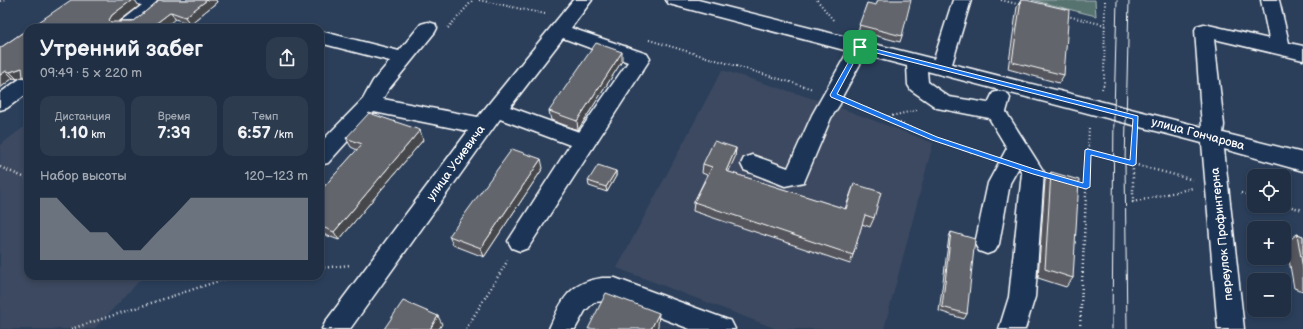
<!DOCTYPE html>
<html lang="ru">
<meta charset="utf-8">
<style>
:root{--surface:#202f44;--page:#2d3b4f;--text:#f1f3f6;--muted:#a2a9b2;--line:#3d4a5d;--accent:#8c9099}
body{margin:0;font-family:"Balsamiq Sans",sans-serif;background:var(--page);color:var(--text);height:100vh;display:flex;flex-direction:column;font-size:15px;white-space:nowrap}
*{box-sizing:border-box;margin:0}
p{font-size:13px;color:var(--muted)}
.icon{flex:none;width:22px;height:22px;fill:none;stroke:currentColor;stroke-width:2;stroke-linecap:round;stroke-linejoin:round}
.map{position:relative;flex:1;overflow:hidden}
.sheet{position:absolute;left:24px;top:24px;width:300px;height:256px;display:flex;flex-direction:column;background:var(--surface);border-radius:12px;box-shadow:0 2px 6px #0003,0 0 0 1px var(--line)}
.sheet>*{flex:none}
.fabs{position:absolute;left:1247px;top:169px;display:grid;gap:8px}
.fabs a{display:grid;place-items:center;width:44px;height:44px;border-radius:8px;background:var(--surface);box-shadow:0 2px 6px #0003,0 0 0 1px var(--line);font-size:20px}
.pin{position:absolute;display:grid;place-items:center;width:34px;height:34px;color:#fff;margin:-17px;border-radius:8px;box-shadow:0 2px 6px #0006}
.round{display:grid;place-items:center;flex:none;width:42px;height:42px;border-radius:12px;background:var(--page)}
.summary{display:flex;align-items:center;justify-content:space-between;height:68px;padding:0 16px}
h1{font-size:22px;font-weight:800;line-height:30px}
.stats{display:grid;grid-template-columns:repeat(3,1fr);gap:6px;height:68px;padding:4px 16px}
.stats div{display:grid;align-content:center;border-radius:10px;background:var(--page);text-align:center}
.stats b{font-size:17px;font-weight:800}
.stats small{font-size:11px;font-weight:400}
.stats p{font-size:11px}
.chart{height:112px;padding:8px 16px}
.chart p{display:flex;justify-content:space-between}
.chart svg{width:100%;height:72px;margin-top:4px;fill:var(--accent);opacity:.7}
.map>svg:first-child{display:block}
.built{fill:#3c4a60}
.green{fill:#577370;stroke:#abb9b8}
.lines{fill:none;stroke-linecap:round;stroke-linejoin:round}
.minor-casing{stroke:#fff;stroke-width:3}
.path-far1{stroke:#fff;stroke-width:2;stroke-dasharray:1 2.5;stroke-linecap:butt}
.path{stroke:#fff;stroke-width:2.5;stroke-dasharray:1 3;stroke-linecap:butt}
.minor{fill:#1d3557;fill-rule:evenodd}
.tram{stroke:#fff;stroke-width:1}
.wall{fill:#54575d;stroke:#fff}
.shaded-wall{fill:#45474c;stroke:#fff}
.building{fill:#62656c;stroke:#fff}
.route{fill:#1a73e8;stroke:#fff;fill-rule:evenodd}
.labels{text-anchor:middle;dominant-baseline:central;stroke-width:3.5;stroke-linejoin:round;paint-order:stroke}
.street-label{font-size:12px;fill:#fff;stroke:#1d3557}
</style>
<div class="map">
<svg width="1303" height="329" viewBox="0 0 1303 329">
<rect width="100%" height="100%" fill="#2b3f5b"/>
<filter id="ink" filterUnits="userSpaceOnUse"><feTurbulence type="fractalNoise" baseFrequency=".025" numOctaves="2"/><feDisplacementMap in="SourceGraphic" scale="8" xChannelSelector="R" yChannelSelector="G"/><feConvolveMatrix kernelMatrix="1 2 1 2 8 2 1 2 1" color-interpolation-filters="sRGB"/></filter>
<g filter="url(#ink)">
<!-- built -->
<g class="built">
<path d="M 722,70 L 830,104 L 933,143 L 884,329 L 777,329 L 617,268 Z"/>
<path d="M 28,124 L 28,276 L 144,276 L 94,329 L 0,329 L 0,145 Z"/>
</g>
<!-- green -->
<path class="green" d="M 1032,0 L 1095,0 L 1096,16 Z"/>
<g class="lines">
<defs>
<g id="minor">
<path d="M 135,0 L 161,0 L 164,4 L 161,8 L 137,28 L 116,28 L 118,24 L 142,5 L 138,4 Z"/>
<path d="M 573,0 L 592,0 L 571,28 L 647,54 L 650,59 L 528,248 L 520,251 L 512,248 L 508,241 L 570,145 L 500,119 L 350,329 L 322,329 L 326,321 L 468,131 L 374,112 L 328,163 L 320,165 L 320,143 L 363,99 L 373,81 L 390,61 L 320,43 L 320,31 L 399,51 L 421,24 L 428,22 L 435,24 L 437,28 L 435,32 L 388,90 L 383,99 L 478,117 ZM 563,38 L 628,62 L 579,132 L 510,107 Z"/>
<path d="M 666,0 L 698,0 L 934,59 L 953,0 L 971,0 L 952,64 L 1202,127 L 1195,30 L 1197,26 L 1204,24 L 1269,39 L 1261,0 L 1279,0 L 1289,43 L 1303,46 L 1303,60 L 1214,39 L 1224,125 L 1223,133 L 1303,153 L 1303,171 L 1224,149 L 1244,329 L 1218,329 L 1202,143 L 927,71 L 928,82 L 949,97 L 988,103 L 993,93 L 1000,91 L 1007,93 L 1010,98 L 1006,112 L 1044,172 L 1035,297 L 1025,329 L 999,329 L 1009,297 L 1022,173 L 1019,167 L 1010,183 L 999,244 L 995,251 L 987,254 L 979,251 L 975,244 L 988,183 L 1007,148 L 989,118 L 937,108 L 911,90 L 908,85 L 907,66 L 865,55 L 843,95 L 840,104 L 831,118 L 804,182 L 785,186 L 744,170 L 741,164 L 744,158 L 752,155 L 788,168 L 812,115 L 848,51 L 669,4 Z"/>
<path d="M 28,76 L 28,93 L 7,108 L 0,110 L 0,93 L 21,78 Z"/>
<path d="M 602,278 L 615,278 L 731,321 L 735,329 L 690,329 L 615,300 L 594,302 L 585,311 L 575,329 L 549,329 C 562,300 568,283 602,278 Z"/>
</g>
</defs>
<!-- minor casing -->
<use href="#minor" class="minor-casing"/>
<!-- path-far1 -->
<g class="path-far1">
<path d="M 479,0 L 545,14"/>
<path d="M 817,0 L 834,21"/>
<path d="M 1001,0 L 1021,5"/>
<path d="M 0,1 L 6,0"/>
<path d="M 1067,16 L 1105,25"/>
<path d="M 448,28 L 473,0"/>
<path d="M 649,40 L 813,89"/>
<path d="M 1102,89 L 1104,84 L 1105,0"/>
<path d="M 853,103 L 887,117 L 917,110"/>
<path d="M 887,117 L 935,139 L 966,150"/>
<path d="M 1088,150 L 1089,126"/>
<path d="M 1134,150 L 1135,137"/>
</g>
<!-- path -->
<g class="path">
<path d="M 963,149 L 988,157"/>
<path d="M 1134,149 L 1133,164 L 1194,180"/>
<path d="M 1088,151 L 1133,164 L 1133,202 L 1193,188"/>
<path d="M 0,167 L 28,179"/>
<path d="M 1075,184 L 1086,187"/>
<path d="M 1241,193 L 1254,196"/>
<path d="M 1284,205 L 1303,210"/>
<path d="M 320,268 L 351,265"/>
<path d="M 71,329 L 234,276"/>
<path d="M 466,329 L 508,260"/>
<path d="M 1080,329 L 1088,149"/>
</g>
<!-- minor -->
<use href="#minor" class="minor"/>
<!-- tram -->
<g class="tram">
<path d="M 1112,329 L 1114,112 L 1117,0"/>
<path d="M 1127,329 L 1125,162 L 1129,0"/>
</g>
</g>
<!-- wall -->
<g class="wall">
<path d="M 158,0 L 216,0 L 217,2 L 190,24 L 175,19 L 30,28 L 139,6 L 118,22 L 133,22 L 157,2 Z"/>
<path d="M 1021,0 L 1026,0 L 1064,75 L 1059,83 L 1008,69 L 1017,7 Z"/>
<path d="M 867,3 L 902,36 L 900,42 L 858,31 Z"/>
<path d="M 28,29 L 28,83 L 23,77 L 17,79 L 13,78 L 0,88 L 0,48 Z"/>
<path d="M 622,61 L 578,130 L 551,120 L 549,111 Z"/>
<path d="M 346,138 L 423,140 L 339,240 L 320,233 L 320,190 L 321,190 L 357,150 L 351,147 Z"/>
<path d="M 736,148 L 735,157 L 728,172 L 845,209 L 854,184 L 874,218 L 870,227 L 862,224 L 853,255 L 850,264 L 693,211 L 694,202 L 707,175 L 702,173 L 703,164 Z"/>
<path d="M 543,168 L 484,257 L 453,245 L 449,236 Z"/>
<path d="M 616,171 L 616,176 L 607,192 L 589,186 L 588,181 Z"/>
<path d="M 1051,172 L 1073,278 L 1066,287 L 1038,278 L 1045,181 Z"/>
<path d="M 951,232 L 967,314 L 964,319 L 939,311 L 949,237 Z"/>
<path d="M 1297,234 L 1303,236 L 1303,291 L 1294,288 L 1286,243 Z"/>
</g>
<!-- shaded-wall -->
<g class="shaded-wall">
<path d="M 132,0 L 135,0 L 139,6 L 117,23 L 115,27 L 109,20 L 112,15 Z"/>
<path d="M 207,0 L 216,0 L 217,2 L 190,24 L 185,17 Z"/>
<path d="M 171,12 L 175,19 L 164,28 L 150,28 Z"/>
<path d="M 622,52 L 622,61 L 578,130 L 577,121 Z"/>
<path d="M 22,68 L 28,75 L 17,79 L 10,72 Z"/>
<path d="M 6,71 L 13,78 L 0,88 L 0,75 Z"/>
<path d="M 420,130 L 423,140 L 339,240 L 334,232 Z"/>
<path d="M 736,148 L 735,157 L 725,180 L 726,171 Z"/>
<path d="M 541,159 L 543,168 L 484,257 L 481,248 Z"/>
<path d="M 616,171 L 616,176 L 607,192 L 606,187 Z"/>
<path d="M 659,313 L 658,326 L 657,329 L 651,329 Z"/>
<path d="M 438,316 L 442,324 L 439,329 L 430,329 Z"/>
</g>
<!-- building -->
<g class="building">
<path d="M 71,0 L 132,0 L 112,15 L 109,20 L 111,22 L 133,22 L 157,2 L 158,0 L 207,0 L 185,17 L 171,12 L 150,28 L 30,28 Z"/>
<path d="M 878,0 L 911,0 L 902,36 L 859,25 L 867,3 L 876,5 Z"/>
<path d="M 1021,0 L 1026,0 L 1069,10 L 1064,75 L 1012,62 Z"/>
<path d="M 28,29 L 28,79 L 23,77 L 22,68 L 10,72 L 6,71 L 0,75 L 0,48 Z"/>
<path d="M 596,43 L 622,52 L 577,121 L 549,111 Z"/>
<path d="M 369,113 L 420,130 L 334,232 L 320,226 L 320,190 L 321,190 L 362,144 L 346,138 Z"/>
<path d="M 714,141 L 736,148 L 726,171 L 846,209 L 854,184 L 881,192 L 874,218 L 865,215 L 853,255 L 694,202 L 712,167 L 703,164 Z"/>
<path d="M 512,149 L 541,159 L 481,248 L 449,236 Z"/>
<path d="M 598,165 L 616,171 L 606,187 L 588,181 Z"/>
<path d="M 1051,172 L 1079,180 L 1073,278 L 1045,269 Z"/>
<path d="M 951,232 L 975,239 L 967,314 L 942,307 Z"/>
<path d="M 1297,234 L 1303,236 L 1303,269 Z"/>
<path d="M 606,293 L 659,313 L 651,329 L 588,329 Z"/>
<path d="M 403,301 L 438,316 L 430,329 L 384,329 Z"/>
</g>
</g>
<!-- route -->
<path class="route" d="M 860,45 L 1138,116 L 1136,164 L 1133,166 L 1091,155 L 1090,187 L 1086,189 L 1033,174 L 932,140 L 831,97 L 830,95 L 857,47 ZM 861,49 L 1133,119 L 1130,160 L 1088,149 L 1085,150 L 1083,183 L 1034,169 L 937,137 L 837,94 Z"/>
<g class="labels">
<!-- street labels -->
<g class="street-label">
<text transform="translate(1198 134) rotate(15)">улица Гончарова</text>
<text transform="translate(456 163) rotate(-54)">улица Усиевича</text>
<text transform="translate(1222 234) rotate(-96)">переулок Профинтерна</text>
</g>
</g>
</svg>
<div class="fabs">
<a><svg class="icon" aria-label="locate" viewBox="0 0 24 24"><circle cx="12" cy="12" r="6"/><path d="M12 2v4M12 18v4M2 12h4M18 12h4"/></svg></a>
<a>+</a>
<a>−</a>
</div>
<div class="pin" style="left:860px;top:47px;background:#1e9e55"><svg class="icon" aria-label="arrive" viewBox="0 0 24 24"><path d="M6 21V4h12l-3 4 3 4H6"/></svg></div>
<section class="sheet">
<div class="summary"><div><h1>Утренний забег</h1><p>09:49 · 5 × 220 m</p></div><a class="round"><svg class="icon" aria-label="share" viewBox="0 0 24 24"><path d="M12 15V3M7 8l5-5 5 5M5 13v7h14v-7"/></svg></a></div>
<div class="stats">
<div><p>Дистанция</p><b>1.10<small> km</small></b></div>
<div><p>Время</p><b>7:39</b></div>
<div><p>Темп</p><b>6:57<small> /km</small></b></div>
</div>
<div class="chart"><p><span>Набор высоты</span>120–123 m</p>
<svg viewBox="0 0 160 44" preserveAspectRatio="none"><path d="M0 44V6L10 6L20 17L30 27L40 27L50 38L60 38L70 27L80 17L90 6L100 6L110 6L120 6L130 6L140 6L150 6L160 6V44z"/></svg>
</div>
</section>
</div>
